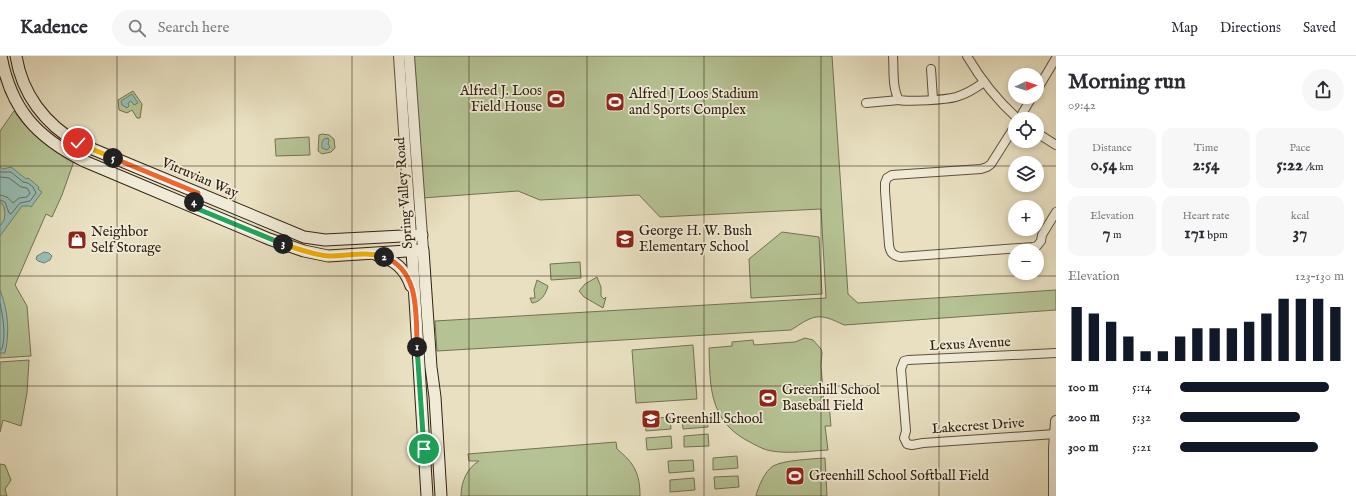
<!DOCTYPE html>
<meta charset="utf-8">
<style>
:root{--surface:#fff;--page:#f7f7f7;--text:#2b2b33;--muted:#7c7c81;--line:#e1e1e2;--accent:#111827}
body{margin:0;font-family:"IM FELL English",serif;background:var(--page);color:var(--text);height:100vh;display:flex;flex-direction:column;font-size:15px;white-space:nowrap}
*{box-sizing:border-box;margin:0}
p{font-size:13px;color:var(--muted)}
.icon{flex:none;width:22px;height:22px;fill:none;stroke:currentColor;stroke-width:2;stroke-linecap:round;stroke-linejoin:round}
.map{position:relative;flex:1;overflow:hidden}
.panel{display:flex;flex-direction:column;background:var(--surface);width:300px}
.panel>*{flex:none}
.needle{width:26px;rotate:86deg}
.controls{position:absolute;left:1008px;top:12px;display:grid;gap:8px}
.controls a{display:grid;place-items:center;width:36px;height:36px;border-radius:50%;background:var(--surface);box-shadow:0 2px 6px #0003;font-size:20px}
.pin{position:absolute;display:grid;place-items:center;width:34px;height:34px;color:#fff;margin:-17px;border:2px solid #fff;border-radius:50%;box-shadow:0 1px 4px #0007}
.km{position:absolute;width:20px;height:20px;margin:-10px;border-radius:50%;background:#222;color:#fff;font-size:11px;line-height:20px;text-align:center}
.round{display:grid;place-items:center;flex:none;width:42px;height:42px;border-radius:21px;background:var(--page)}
.headline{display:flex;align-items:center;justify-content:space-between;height:68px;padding:0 12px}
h1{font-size:22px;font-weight:700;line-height:30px}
.figures{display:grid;grid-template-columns:repeat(3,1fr);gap:6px;height:68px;padding:4px 12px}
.figures div{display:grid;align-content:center;border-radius:10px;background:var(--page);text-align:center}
.figures b{font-size:17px;font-weight:700}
.figures small{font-size:11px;font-weight:400}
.figures p{font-size:11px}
.chart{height:112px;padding:8px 12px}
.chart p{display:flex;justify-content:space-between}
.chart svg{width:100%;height:72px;margin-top:4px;stroke:var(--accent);stroke-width:6}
ul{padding:0 12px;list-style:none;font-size:13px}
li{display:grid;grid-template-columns:64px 48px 1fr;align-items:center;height:30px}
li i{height:10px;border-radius:5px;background:var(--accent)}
header{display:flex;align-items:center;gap:24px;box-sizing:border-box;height:56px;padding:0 20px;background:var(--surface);border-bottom:1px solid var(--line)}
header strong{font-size:19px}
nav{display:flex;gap:22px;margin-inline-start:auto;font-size:14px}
.search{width:280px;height:36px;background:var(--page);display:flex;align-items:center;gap:10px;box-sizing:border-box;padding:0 14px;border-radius:22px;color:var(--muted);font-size:15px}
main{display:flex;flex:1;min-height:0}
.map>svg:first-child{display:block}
.green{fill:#b5c293;stroke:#727252}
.water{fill:#97bdb4;stroke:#6e7f73}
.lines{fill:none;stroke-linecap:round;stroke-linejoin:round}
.shore{stroke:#646f63;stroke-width:1}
.minor-casing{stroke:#5e513e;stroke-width:10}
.tertiary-casing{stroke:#5e513e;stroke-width:12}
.secondary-casing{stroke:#302112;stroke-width:13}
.minor{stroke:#f0ebd7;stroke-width:8}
.tertiary{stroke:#f0ebd7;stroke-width:10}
.secondary{stroke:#f0ebd7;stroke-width:11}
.split-1-casing{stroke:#fff;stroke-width:8}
.split-2-casing{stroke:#fff;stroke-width:8}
.split-3-casing{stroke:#fff;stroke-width:8}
.split-4-casing{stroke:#fff;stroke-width:8}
.split-5-casing{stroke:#fff;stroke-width:8}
.split-6-casing{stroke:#fff;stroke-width:8}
.split-1{stroke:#22a559;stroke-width:5}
.split-2{stroke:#f0652b;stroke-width:5}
.split-3{stroke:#f5b400;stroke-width:5}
.split-4{stroke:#22a559;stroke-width:5}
.split-5{stroke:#f0652b;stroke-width:5}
.split-6{stroke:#f5b400;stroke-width:5}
.grid{fill:none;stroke:#302112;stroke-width:1;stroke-opacity:0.55}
.labels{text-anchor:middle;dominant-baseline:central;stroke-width:3.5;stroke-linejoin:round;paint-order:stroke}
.poi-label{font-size:14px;fill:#302112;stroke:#f0ebd7;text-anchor:start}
.street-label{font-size:14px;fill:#302112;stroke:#f0ebd7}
</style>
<header>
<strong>Kadence</strong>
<div class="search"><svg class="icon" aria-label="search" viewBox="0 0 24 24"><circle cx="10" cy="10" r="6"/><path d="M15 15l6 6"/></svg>Search here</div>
<nav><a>Map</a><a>Directions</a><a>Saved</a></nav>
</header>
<main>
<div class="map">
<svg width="1056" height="440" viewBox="0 0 1056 440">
<rect width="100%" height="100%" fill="#e8e0c1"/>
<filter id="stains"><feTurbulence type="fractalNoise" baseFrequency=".005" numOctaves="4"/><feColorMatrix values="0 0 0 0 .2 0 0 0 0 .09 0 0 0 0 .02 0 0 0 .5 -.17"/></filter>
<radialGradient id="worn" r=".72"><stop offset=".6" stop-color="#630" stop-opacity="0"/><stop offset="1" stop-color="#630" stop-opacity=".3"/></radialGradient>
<!-- green -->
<g class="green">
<path d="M 413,0 L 832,0 L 848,238 L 858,247 L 1056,234 L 1056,254 L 844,269 C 818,256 814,259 791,274 L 437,295 L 435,265 L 826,242 L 821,153 L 660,161 L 639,139 L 540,144 L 518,135 L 422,142 Z"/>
<path d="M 133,35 L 142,48 L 140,62 L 137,62 L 132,54 L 127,57 L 119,54 L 118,44 Z"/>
<path d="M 14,55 C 29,78 51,92 74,105 L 62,139 L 52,161 L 46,158 L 15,229 L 27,250 L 31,300 L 0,302 L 0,75 Z"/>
<path d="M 322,78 L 329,79 L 334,83 L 335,92 L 331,96 L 322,98 L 318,95 L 319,79 Z"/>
<path d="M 309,81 L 310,99 L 276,100 L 275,83 Z"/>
<path d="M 782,176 L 819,181 L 822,238 L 751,242 L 749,203 Z"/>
<path d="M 580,206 L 581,222 L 551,224 L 550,208 Z"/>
<path d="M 597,221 L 601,231 L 601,240 L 604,243 L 606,241 L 603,252 L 584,241 L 579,235 L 585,228 Z"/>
<path d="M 537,224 L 548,230 C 546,238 541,246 532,247 L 530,242 L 535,242 L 534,234 Z"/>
<path d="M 805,282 L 813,284 L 821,293 L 822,297 L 821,310 L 824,348 L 829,348 L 831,370 L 825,370 L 828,394 C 809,395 790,398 772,395 C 763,394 754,388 746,384 C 709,363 710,330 709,292 L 732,290 L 732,286 L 753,284 L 754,289 L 795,286 Z"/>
<path d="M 693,289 L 697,343 L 636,347 L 632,294 Z"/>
<path d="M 29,304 L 27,337 L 21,370 L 3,364 L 0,376 L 0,306 Z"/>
<path d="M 707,359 L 708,371 L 683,373 L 682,361 Z"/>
<path d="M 670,361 L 671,373 L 646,375 L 645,363 Z"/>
<path d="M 708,378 L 709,390 L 684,391 L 684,380 Z"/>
<path d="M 671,380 L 672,392 L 647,394 L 646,382 Z"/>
<path d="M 616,386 L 617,393 C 634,407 640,417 640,440 L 461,440 C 461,426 467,412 479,405 L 469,405 L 468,398 Z"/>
<path d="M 737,400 L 738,412 L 713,414 L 713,402 Z"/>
<path d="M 825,402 L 827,440 L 756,440 C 758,431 765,415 773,410 C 784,404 812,403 825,402 Z"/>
<path d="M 693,404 L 694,415 L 669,417 L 668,405 Z"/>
<path d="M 0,408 L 5,409 L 11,424 L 5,433 L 7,440 L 0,440 Z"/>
<path d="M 738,420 L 739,431 L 715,433 L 714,421 Z"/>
<path d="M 694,422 L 695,434 L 670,436 L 670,424 Z"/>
</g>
<!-- water -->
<g class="water">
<path d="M 132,38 L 138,47 L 134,49 L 131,45 L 128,47 L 129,50 L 127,52 L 122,49 L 121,45 Z"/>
<path d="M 328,82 L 329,85 L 328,88 L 330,91 L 327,94 L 322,92 L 322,86 L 324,83 Z"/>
<path d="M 0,111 L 3,113 L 11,111 L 26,123 L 28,122 L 39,131 L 38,133 L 42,136 L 31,151 L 30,150 L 22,150 L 0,180 L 0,170 L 4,164 L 5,158 L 4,151 L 0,145 Z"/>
<path d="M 44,196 L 49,197 L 52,200 L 50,204 L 44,207 L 38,205 L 36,203 L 37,200 Z"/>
<path d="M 0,234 C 8,254 10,276 5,297 L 0,297 Z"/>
</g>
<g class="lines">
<!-- shore -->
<g class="shore">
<path d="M 0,116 L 11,116 L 23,126 L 28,127 L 33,131 L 36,137 L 30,145 L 20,147 L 11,158 L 9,157 L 5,146 L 0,144"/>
<path d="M 0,121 L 9,122 L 21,131 L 27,132 L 30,137 L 27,141 L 19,142 L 13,147 L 7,141 L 0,139"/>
<path d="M 0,247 C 3,262 6,278 2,293 L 0,294"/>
</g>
<defs>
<g id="minor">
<path d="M 893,0 C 894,14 892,32 899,44 C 909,46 945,44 956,41 C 966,38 976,32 984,26"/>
<path d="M 967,0 C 981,24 998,45 1018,63"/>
<path d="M 931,13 L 933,43"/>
<path d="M 1037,34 L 1056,2"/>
<path d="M 866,47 L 899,44"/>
<path d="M 1019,63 L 1032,41"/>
<path d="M 1015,70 L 991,108 L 987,111 L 981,113 L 892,119 L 887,122 L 885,127 L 885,135 L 889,189 C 890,196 892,199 900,201 L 1033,191 L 1037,190 L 1041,185 L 1042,179 L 1056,156"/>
<path d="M 1037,77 L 1056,89"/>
<path d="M 1055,378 L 923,387 L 912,389 L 907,388 L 904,382 L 906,375 L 901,313 L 904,305 L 908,304 L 1056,297"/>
</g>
<g id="tertiary">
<path d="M 399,0 L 412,195"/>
<path d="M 409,0 L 423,194"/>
<path d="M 1054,440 L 1054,392 L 1056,365"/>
</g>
<g id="secondary">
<path d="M 1,0 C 11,53 36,81 84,105 L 269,183 L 304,195 L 328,200 L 423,194 L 431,311 L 435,341 L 441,440"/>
<path d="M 16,0 C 22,38 45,68 78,87 L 304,181 L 325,184 L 422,179"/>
<path d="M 412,195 L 427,440"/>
<path d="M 377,199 C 395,204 405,213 411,230"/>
</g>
</defs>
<!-- minor casing -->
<use href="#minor" class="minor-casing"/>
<!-- tertiary casing -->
<use href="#tertiary" class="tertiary-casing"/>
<!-- secondary casing -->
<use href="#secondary" class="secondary-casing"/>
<!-- minor -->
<use href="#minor" class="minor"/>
<!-- tertiary -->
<use href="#tertiary" class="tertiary"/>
<!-- secondary -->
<use href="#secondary" class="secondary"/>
</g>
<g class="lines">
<defs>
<path id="split-1" d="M 417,291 L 424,393"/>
<path id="split-2" d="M 384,201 C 420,214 416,259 417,291"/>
<path id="split-3" d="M 283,188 C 298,193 313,199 329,200 C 348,200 366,195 384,201"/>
<path id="split-4" d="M 194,146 L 193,151 L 283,188"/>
<path id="split-5" d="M 113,102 L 198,137 L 194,146"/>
<path id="split-6" d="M 78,87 L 113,102"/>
</defs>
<!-- split-1 casing -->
<use href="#split-1" class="split-1-casing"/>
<!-- split-2 casing -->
<use href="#split-2" class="split-2-casing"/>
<!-- split-3 casing -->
<use href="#split-3" class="split-3-casing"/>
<!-- split-4 casing -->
<use href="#split-4" class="split-4-casing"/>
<!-- split-5 casing -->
<use href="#split-5" class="split-5-casing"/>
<!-- split-6 casing -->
<use href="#split-6" class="split-6-casing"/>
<!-- split-1 -->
<use href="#split-1" class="split-1"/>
<!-- split-2 -->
<use href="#split-2" class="split-2"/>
<!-- split-3 -->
<use href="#split-3" class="split-3"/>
<!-- split-4 -->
<use href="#split-4" class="split-4"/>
<!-- split-5 -->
<use href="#split-5" class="split-5"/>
<!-- split-6 -->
<use href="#split-6" class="split-6"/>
</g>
<!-- grid -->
<path class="grid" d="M 117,0 L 117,440M 235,0 L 235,440M 352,0 L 352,440M 469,0 L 469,440M 587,0 L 587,440M 704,0 L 704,440M 821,0 L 821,440M 939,0 L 939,440M 0,110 L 1015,110M 1037,110 L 1056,110M 0,220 L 1056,220M 0,330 L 1056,330"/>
<!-- icons -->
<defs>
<symbol id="stadium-square" viewBox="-11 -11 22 22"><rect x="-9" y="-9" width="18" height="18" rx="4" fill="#8f2418" stroke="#f0ebd7"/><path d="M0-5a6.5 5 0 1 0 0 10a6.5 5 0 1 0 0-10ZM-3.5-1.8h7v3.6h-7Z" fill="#fff"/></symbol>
<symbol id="school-square" viewBox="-11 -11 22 22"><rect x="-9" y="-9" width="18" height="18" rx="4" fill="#8f2418" stroke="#f0ebd7"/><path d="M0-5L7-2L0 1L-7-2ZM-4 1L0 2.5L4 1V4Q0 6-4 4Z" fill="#fff"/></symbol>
<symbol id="shop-square" viewBox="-11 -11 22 22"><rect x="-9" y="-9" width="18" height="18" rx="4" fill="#8f2418" stroke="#f0ebd7"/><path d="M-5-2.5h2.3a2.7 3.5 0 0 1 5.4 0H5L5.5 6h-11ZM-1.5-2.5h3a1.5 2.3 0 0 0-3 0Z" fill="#fff"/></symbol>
</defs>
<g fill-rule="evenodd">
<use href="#stadium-square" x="545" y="32" width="22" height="22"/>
<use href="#stadium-square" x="604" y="35" width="22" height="22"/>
<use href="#school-square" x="614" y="172" width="22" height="22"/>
<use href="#shop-square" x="66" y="173" width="22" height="22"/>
<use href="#stadium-square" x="757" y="331" width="22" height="22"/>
<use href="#school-square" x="640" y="352" width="22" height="22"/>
<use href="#stadium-square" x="784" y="409" width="22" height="22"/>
</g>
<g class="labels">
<!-- poi labels -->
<g class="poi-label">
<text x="542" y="35" text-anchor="end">Alfred J. Loos<tspan x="542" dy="16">Field House</tspan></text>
<text x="629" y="38">Alfred J Loos Stadium<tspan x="629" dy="16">and Sports Complex</tspan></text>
<text x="639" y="175">George H. W. Bush<tspan x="639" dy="16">Elementary School</tspan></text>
<text x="91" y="176">Neighbor<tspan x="91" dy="16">Self Storage</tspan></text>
<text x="782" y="334">Greenhill School<tspan x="782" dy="16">Baseball Field</tspan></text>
<text x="665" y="363">Greenhill School</text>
<text x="809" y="420">Greenhill School Softball Field</text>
</g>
<!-- street labels -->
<g class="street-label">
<text transform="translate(200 122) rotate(23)">Vitruvian Way</text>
<text transform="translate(404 137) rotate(-94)">Spring Valley Road</text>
<text transform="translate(970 288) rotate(-3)">Lexus Avenue</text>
<text transform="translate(978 370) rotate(-4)">Lakecrest Drive</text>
</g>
</g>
<rect width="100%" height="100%" filter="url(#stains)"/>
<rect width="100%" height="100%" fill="url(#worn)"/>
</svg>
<div class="controls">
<a><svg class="needle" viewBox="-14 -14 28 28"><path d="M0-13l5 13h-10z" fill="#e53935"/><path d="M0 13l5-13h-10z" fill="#7c7c81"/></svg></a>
<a><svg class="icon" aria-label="locate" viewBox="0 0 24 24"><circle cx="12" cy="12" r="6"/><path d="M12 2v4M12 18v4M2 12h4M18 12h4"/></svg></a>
<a><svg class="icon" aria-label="layers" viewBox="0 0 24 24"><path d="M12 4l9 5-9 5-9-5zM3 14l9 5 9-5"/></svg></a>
<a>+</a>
<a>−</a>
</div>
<div class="pin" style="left:424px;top:393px;background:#1e9e55"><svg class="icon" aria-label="arrive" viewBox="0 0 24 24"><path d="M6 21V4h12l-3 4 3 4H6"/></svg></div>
<div class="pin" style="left:78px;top:87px;background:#d93025"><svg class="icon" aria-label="check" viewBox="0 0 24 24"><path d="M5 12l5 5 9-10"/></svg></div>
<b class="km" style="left:417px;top:291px">1</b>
<b class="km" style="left:384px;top:201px">2</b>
<b class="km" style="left:283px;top:188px">3</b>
<b class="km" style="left:194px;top:146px">4</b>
<b class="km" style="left:113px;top:102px">5</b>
</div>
<section class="panel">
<div class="headline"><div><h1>Morning run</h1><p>09:42</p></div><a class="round"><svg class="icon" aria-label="share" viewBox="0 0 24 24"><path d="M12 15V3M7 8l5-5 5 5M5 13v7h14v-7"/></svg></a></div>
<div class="figures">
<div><p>Distance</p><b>0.54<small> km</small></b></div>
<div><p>Time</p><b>2:54</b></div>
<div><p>Pace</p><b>5:22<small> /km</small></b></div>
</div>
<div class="figures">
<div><p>Elevation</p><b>7<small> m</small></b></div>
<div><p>Heart rate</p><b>171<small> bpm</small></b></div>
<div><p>kcal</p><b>37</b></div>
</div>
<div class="chart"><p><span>Elevation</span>123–130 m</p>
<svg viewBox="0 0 160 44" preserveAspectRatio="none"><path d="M5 44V11M15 44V15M25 44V20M35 44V29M45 44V38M55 44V38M65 44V29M75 44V24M85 44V24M95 44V24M105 44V20M115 44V15M125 44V6M135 44V6M145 44V6M155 44V11"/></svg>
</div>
<ul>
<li><b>100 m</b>5:14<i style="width:91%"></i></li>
<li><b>200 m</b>5:32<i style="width:73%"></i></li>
<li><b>300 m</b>5:21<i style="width:84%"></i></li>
</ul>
</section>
</main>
